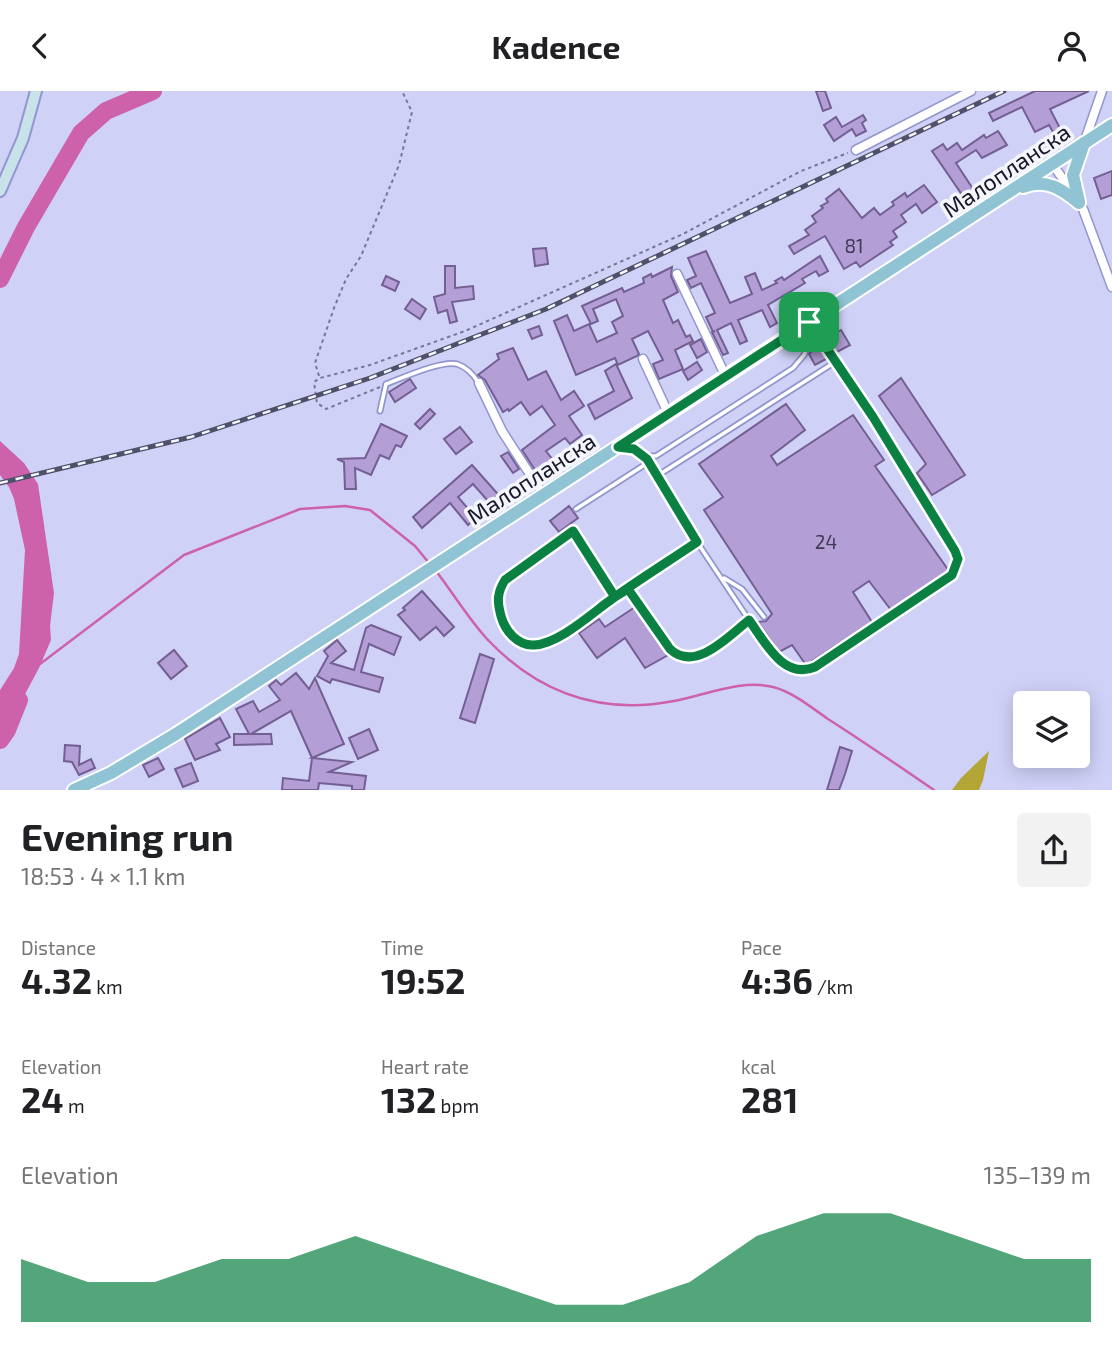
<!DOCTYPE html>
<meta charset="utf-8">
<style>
:root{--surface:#fff;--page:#f2f2f2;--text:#202124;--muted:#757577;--accent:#0b8043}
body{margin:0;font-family:"Exo 2",sans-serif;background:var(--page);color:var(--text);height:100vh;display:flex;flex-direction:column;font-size:26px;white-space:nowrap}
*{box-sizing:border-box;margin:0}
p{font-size:23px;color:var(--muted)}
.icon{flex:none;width:38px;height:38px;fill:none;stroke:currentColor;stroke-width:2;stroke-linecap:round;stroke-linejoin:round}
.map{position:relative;height:699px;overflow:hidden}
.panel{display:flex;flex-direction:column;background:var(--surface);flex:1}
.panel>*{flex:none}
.buttons{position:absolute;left:1013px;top:600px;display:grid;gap:14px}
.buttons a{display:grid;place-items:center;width:77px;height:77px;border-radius:7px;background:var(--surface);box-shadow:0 4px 18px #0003;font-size:35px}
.pin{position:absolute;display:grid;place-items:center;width:60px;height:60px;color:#fff;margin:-30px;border-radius:14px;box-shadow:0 4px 10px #0006}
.round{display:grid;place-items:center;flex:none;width:74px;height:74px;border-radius:7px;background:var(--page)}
.head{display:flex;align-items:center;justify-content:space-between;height:119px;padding:0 21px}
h1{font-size:38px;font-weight:700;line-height:52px}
.metrics{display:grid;grid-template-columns:repeat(3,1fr);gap:10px;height:119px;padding:7px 21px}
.metrics div{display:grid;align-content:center}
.metrics b{font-size:35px;font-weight:700}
.metrics small{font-size:19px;font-weight:400}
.metrics p{font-size:19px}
.chart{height:196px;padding:14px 21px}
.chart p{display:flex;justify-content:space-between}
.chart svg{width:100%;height:126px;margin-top:7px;fill:var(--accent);opacity:.7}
header{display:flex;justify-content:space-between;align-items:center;height:91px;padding:0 21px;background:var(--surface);font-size:32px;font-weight:700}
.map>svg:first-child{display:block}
.forest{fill:#b4a537}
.water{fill:#cd62aa}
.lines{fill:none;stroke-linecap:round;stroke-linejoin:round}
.stream{stroke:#cd62aa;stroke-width:2.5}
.river{stroke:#cd62aa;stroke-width:18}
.building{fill:#b39ed6;stroke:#735f93;stroke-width:2}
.lane-casing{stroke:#9295ce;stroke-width:7}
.street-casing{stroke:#9295ce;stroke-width:11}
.secondary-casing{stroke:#9295ce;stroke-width:14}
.primary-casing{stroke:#fff;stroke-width:16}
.path{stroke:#757794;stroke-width:2;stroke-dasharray:3.5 3.5;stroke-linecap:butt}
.lane{stroke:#fff;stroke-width:3.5}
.street{stroke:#fff;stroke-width:8}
.secondary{stroke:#c8e2ea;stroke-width:10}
.primary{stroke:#90c4d4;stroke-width:12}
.rail-casing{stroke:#4f506a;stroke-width:5}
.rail{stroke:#f5f6fc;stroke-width:2.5;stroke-dasharray:8;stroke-linecap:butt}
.route-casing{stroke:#fff;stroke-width:14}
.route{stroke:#0b8043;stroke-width:9}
.labels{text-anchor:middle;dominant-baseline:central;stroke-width:7;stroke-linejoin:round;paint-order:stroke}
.number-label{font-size:19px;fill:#3e3956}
.street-label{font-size:23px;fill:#17172c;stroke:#f5f6fc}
</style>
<header><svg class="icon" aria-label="back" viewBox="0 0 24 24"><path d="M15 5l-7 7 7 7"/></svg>Kadence<svg class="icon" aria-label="person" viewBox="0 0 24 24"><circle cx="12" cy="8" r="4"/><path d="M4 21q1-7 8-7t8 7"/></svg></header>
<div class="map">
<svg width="1112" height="699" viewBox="0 0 1112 699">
<rect width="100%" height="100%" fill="#cfd2f6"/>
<!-- forest -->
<path class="forest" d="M 989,660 L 983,689 L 979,699 L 952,699 L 961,687 Z"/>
<!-- water -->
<path class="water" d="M 0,350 L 24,372 L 38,393 L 54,502 L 50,535 L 51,549 L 39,577 L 0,650 L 0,599 L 14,577 L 19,563 L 25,459 L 14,408 L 9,396 L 0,384 Z"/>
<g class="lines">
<!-- stream -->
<g class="stream">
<path d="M 436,480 C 453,502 468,527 487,548 C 538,602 601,624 674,610 C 706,604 742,588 773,596 C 793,601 812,617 828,628 C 864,651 899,675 934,699"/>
<path d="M 40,573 L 184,464 L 300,418 L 345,415 L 370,419 L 415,455 L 429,472"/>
</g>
<!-- river -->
<g class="river">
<path d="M 0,188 L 26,136 L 81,42 L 106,20 L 153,0"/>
<path d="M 0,649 L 7,639 L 19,609"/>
</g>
</g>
<!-- building -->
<g class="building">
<path d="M 816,0 L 825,0 L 831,17 L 823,20 Z"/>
<path d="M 1035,0 L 1089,0 L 1050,18 L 1064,45 L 1057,48 L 1049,34 L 1035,41 L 1022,16 L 993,30 L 989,22 Z"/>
<path d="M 863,24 L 866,29 L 862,32 L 866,40 L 856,45 L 852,38 L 834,50 L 824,34 L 836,26 L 842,36 Z"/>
<path d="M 998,40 L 1007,54 L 982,67 L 976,59 L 956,72 L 975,101 L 965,108 L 932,60 L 943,53 L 947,59 L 957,52 L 962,59 L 984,44 L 986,47 Z"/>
<path d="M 1112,80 L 1112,104 L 1101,108 L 1094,87 Z"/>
<path d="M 924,94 L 937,111 L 922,122 L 916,113 L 901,124 L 906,131 L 893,140 L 897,146 L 890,151 L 893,154 L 860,176 L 856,171 L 844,178 L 825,145 L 794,163 L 789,155 L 809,144 L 805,139 L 816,131 L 812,125 L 823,117 L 821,115 L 828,111 L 826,108 L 839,98 L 862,127 L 874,117 L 880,124 L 894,114 L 892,111 L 905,102 L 907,106 Z"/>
<path d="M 546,157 L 548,173 L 535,175 L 533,158 Z"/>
<path d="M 706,160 L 730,212 L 752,203 L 745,186 L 755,182 L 762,199 L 777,192 L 775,190 L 782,186 L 784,189 L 820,165 L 828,180 L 819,185 L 816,180 L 802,188 L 805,192 L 768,214 L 777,232 L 770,236 L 762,219 L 738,229 L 747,250 L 740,253 L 731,232 L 717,239 L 728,262 L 723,264 L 712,241 L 715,240 L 713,241 L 706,226 L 715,222 L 701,192 L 691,197 L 687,189 L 696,185 L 688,167 Z"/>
<path d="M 445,175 L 455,175 L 455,197 L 473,195 L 474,208 L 452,211 L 457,230 L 450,232 L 447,219 L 438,222 L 434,206 L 445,203 Z"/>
<path d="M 672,176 L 671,185 L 678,201 L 663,209 L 673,232 L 678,229 L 686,246 L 690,244 L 693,250 L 675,259 L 683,278 L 659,288 L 653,273 L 663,269 L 648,240 L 632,248 L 639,263 L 637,265 L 618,274 L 615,267 L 576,284 L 554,230 L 567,224 L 574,240 L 589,233 L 597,251 L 617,242 L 612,231 L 623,225 L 616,208 L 593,218 L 598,230 L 591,233 L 582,215 L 622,197 L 624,201 L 644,192 L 643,187 L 651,183 L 652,186 Z"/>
<path d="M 386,185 L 399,191 L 395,200 L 382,194 Z"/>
<path d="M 412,208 L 426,218 L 420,228 L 405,218 Z"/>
<path d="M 539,235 L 542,244 L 532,248 L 528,239 Z"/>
<path d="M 841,239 L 850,254 L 835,262 L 826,248 Z"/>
<path d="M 701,248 L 707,261 L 697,267 L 690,254 Z"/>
<path d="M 818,253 L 828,267 L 815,274 L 809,263 Z"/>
<path d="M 513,257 L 528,289 L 546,280 L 561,309 L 574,300 L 584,315 L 569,325 L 582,344 L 570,353 L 565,347 L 546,360 L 556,373 L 539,385 L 522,359 L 555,334 L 542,315 L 530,324 L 521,311 L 509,320 L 508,318 L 503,321 L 485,289 L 478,284 L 499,268 L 497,263 Z"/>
<path d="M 697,271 L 702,279 L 688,289 L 683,280 Z"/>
<path d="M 616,273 L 632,307 L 595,328 L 588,314 L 614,300 L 605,280 Z"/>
<path d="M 901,287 L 965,384 L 932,404 L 917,382 L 926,373 L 879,305 Z"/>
<path d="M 410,288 L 416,297 L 395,311 L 389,301 Z"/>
<path d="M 786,313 L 805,339 L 771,365 L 777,374 L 853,324 L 884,369 L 875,375 L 949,480 L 891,519 L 869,490 L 853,501 L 872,531 L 806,574 L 792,554 L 779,561 L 758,531 L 766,530 L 772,523 L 704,419 L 723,406 L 699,373 Z"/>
<path d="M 430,318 L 435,323 L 420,338 L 415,333 Z"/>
<path d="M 381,333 L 407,345 L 401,356 L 396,354 L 389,368 L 380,364 L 371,384 L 355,377 L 356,398 L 345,398 L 344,371 L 337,368 L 365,367 Z"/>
<path d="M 460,336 L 472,351 L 456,363 L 444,348 Z"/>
<path d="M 508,361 L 519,378 L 513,382 L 501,365 Z"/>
<path d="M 472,374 L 504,410 L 495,418 L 473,393 L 458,406 L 476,427 L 468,434 L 450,412 L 422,437 L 413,426 Z"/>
<path d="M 569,415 L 578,427 L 559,441 L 550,430 Z"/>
<path d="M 422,500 L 454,536 L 444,545 L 436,536 L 420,549 L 398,524 L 405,519 L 403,517 Z"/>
<path d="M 635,516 L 670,563 L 645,577 L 625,547 L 597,567 L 579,542 L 599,528 L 605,536 Z"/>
<path d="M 371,534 L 401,546 L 394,564 L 369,553 L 361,581 L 383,587 L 379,601 L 332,588 L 330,592 L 317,585 L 328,565 L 324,560 L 337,549 L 346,560 L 331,572 L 354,579 L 366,537 Z"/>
<path d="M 174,559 L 187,575 L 171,588 L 158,572 Z"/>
<path d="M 480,563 L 494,568 L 475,632 L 460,627 Z"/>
<path d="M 296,582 L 309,598 L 315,587 L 344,653 L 312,667 L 352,671 L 329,681 L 366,685 L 364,699 L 352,699 L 352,695 L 319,692 L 318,699 L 282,699 L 283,687 L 309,690 L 312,667 L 291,620 L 251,643 L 271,643 L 272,653 L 234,654 L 234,643 L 249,643 L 236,618 L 253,610 L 259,621 L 280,609 L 269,595 L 276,589 L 281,594 Z"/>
<path d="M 220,627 L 230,646 L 216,653 L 220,659 L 195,669 L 185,648 Z"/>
<path d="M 369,638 L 378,659 L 358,668 L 349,647 Z"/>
<path d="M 65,654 L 80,655 L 79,674 L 91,668 L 95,677 L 79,684 L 72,671 L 64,670 Z"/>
<path d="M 840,656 L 852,660 L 845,683 L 839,699 L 827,699 Z"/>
<path d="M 158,667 L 164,678 L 149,686 L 143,674 Z"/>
<path d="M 191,672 L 198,690 L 183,696 L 175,678 Z"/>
</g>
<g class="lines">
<defs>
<g id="lane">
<path d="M 380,320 L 386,293 C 402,287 442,269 457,273 C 466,276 473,283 478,291"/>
<path d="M 622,357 L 634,358 L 647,368 L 697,451 L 749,529 L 779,569 C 790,579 802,581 815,576 L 946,490 C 956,481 959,472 955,460 L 873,326 L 810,233"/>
<path d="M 644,365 L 656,365 L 793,277 L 804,264 L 814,240"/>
<path d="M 657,385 L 835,271"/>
<path d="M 576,418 L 649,371"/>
<path d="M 724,487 L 742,498 L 764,526"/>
<path d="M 628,498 L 670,558 C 695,582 728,545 749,530"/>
<path d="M 615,506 L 573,440 L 505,489 C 497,503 496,515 503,530 C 508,543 519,555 534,554 C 558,553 593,522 612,508 C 640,488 669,470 697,451"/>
</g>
<g id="street">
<path d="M 1085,49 L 1102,0"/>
<path d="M 856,59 L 971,0"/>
<path d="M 1052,72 L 1083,118 L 1112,196"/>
<path d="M 677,183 L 726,286"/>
<path d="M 643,268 L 669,324"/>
<path d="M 479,292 L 502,340 L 544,405"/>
</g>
<path id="secondary" d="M 0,100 L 23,47 L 36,0"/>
<g id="primary">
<path d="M 1023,96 C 1046,87 1062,98 1079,112"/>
<path d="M 1079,111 L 1073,84 L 1084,52"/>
<path d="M 74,699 L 111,682 L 176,643 L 1112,34"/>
</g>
</defs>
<!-- lane casing -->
<use href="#lane" class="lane-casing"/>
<!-- street casing -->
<use href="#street" class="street-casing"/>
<!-- secondary casing -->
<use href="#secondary" class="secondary-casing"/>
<!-- primary casing -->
<use href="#primary" class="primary-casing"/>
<!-- path -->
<g class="path">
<path d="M 319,285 L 315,272 L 334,217 L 346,188 L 361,165 L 399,74 L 412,21 L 402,0"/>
<path d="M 380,296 L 326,318 L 317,312 L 314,291 L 320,287 L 370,274 L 465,240 L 683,143 L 801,80 L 848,62"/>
</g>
<!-- lane -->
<use href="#lane" class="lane"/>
<!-- street -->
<use href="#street" class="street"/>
<!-- secondary -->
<use href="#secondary" class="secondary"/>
<!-- primary -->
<use href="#primary" class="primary"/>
<defs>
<path id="rail" d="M 0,392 L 191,346 L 370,287 L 546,218 L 1004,0"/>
</defs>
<!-- rail casing -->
<use href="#rail" class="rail-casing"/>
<!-- rail -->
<use href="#rail" class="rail"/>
</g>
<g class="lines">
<defs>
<path id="route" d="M 809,231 L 618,356 L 634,358 L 647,368 L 697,451 C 669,470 640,488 612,508 C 592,522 559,553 534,554 C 518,555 505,540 501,525 C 497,510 497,502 505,489 L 573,440 L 615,506 L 628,498 L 670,558 C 695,582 729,545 749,529 C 765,551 783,589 815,576 L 952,484 L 958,468 L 955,460 L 873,326 L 809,231"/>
</defs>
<!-- route casing -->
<use href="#route" class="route-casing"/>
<!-- route -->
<use href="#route" class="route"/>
</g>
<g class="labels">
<!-- number labels -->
<g class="number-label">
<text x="854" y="154">81</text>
<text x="826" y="450">24</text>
</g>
<!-- street labels -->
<g class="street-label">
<text transform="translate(1006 79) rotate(-34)">Малопланска</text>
<text transform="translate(531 387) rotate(-33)">Малопланска</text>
</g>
</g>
</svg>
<div class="buttons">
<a><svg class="icon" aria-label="layers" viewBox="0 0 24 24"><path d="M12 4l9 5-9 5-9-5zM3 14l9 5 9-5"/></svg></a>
</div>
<div class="pin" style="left:809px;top:231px;background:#1e9e55"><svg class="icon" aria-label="arrive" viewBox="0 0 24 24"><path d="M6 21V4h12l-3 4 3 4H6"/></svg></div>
</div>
<section class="panel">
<div class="head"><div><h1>Evening run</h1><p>18:53 · 4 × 1.1 km</p></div><a class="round"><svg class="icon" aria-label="share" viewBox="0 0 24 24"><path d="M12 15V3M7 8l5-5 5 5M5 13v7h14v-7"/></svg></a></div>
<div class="metrics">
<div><p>Distance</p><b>4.32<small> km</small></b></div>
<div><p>Time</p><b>19:52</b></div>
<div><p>Pace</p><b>4:36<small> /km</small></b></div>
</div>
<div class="metrics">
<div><p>Elevation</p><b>24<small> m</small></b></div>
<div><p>Heart rate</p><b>132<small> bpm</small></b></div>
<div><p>kcal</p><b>281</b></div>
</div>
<div class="chart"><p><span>Elevation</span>135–139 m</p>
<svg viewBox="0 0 160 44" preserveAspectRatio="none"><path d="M0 44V22L10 30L20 30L30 22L40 22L50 14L60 22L70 30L80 38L90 38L100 30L110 14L120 6L130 6L140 14L150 22L160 22V44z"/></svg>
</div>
</section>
